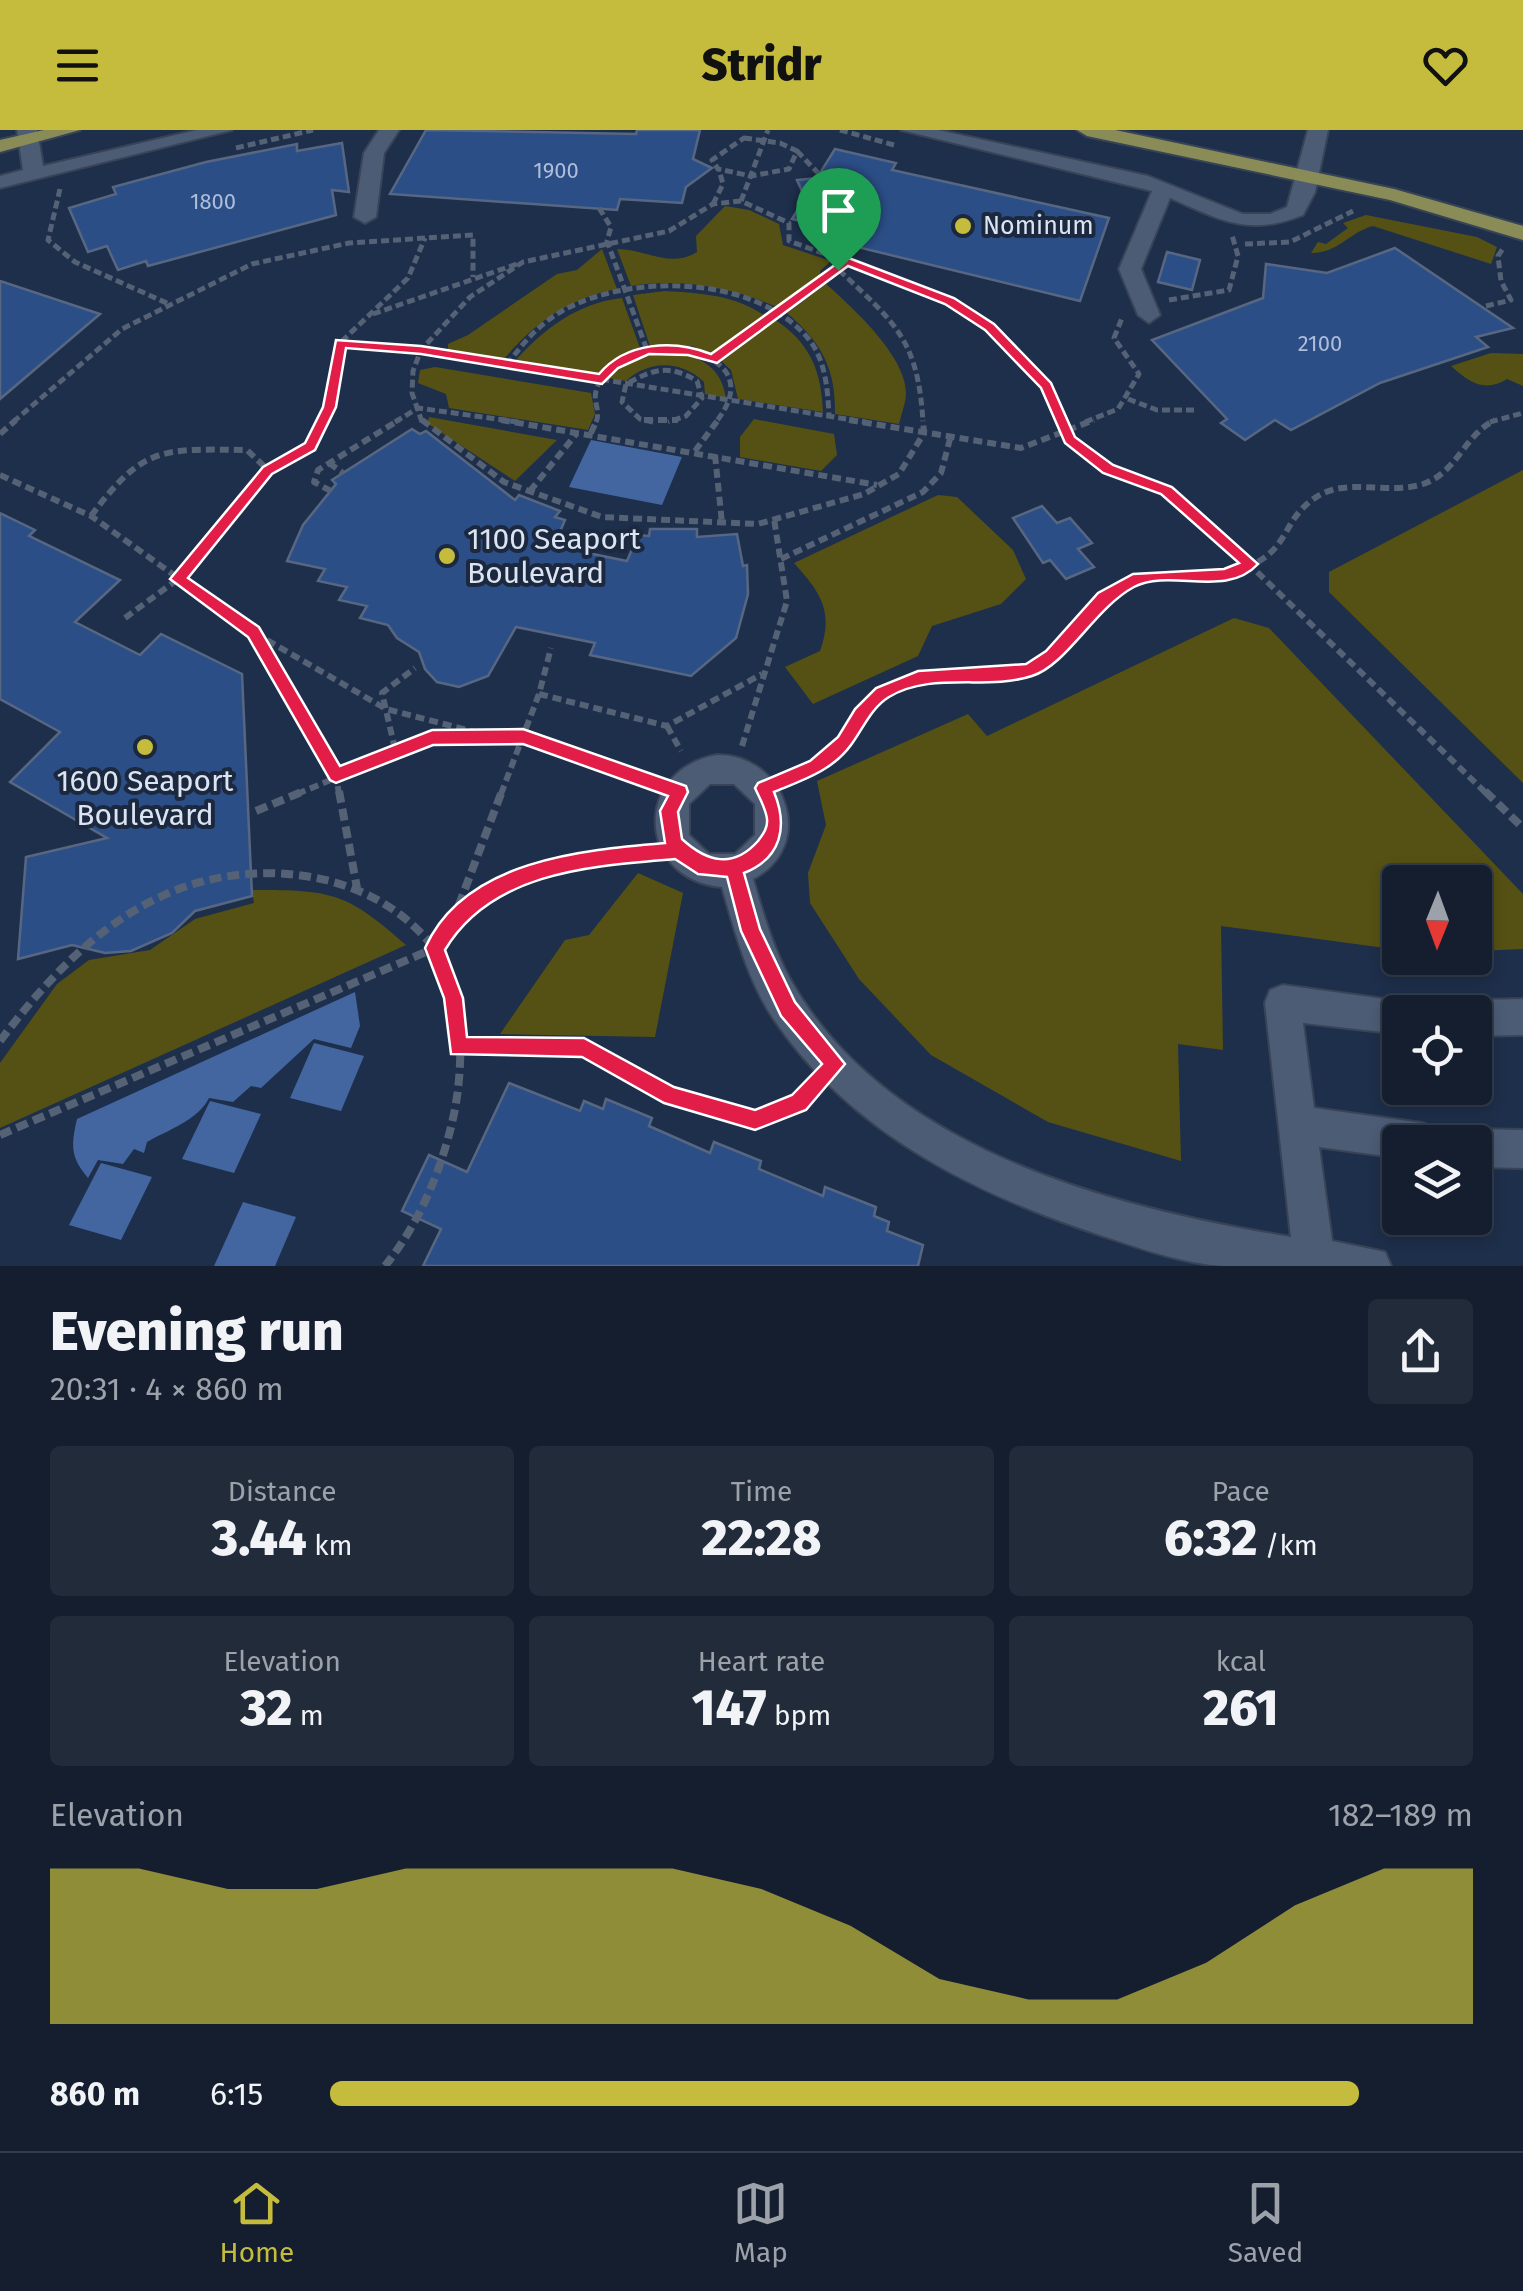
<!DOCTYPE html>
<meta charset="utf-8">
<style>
:root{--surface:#141e2e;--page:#212b3a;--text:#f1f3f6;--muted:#9da2aa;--line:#333c4a;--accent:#c5bc3d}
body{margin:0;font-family:"Fira Sans",sans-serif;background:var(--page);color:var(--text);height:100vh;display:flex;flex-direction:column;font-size:38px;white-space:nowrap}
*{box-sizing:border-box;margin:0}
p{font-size:32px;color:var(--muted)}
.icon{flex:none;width:55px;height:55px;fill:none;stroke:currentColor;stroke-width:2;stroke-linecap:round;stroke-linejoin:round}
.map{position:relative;height:1136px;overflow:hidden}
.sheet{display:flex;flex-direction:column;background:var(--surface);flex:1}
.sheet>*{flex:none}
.needle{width:65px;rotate:181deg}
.tools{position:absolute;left:1382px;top:735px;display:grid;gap:20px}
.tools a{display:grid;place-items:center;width:110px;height:110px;border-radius:10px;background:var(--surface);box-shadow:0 5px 15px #0003,0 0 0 2px var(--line);font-size:50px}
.pin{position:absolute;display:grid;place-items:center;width:85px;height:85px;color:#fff;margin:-102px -42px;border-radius:50% 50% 50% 0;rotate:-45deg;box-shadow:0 0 10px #0007}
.pin .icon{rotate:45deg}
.round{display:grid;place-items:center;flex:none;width:105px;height:105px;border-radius:10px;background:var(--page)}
.head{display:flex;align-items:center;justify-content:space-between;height:170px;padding:0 50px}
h1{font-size:55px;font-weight:800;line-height:75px}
.figures{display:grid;grid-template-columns:repeat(3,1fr);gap:15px;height:170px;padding:10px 50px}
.figures div{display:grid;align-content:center;border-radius:10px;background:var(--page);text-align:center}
.figures b{font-size:50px;font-weight:800}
.figures small{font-size:28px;font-weight:400}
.figures p{font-size:28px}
.chart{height:280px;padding:20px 50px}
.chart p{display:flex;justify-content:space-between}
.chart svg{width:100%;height:180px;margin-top:10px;fill:var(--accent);opacity:.7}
ul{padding:0 50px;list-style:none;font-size:32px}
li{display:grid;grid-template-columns:160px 120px 1fr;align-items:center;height:75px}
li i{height:25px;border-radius:12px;background:var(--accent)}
header{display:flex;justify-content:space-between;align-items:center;height:130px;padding:0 50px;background:var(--accent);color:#111;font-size:45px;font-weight:800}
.menu{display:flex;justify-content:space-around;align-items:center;height:140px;border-top:2px solid var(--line);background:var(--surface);font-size:28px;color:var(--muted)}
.menu a{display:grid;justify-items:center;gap:5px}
.menu .active{color:var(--accent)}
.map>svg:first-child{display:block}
.built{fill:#1e2f4b;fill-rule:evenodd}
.green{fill:#555114}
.water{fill:#4366a1}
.building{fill:#2c4e87;stroke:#576781;stroke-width:2.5}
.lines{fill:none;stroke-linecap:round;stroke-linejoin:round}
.minor-casing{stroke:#384356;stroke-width:4}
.major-casing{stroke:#384356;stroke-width:4}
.path-far2{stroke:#556174;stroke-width:5;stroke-dasharray:8 4;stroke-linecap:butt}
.path-far1{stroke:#556174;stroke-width:6;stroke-dasharray:9 5;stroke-linecap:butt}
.path{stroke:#556174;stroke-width:8;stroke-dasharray:12 6;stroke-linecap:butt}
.minor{fill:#4c5c75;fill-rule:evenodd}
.major{fill:#8a8c58;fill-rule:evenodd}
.route{fill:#e11d48;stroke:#fff;stroke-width:2.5;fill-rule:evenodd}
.poi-dot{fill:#c5bc3d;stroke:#1b283e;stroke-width:4}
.labels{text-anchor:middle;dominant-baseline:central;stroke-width:8;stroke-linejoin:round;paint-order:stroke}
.far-number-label{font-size:22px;fill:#afbed8}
.far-poi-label{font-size:25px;fill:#dbe4f3;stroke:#1b283e;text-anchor:start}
.poi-label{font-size:30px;fill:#dbe4f3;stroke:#1b283e;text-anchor:start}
</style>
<header><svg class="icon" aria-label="menu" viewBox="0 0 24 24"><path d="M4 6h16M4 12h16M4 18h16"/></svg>Stridr<svg class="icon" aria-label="heart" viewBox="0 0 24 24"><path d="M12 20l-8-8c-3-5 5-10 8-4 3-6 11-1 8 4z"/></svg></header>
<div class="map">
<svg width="1523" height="1136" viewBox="0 0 1523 1136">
<rect width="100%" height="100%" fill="#1b283e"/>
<!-- built -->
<path class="built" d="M 0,0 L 1523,0 L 1523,1136 L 0,1136 ZM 1400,752 L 1475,752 L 1475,828 L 1400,828 ZM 1400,882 L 1475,882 L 1475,958 L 1400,958 ZM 1400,1012 L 1475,1012 L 1475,1088 L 1400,1088 Z"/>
<!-- green -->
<g class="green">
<path d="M 725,76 L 749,80 L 779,94 L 783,115 L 831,131 L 820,141 L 821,148 L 777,177 C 730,157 682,148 631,156 L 617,119 C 646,119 670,139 697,122 L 696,106 Z"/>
<path d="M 1366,85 L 1477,107 L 1497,117 L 1491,134 L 1373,96 C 1349,102 1339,123 1311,123 L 1318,112 L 1326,114 L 1348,98 L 1343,93 Z"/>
<path d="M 602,119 L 617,159 C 570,168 535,192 504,229 L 448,221 L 448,214 L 468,205 L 557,144 L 577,140 Z"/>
<path d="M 826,154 C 852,177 906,226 906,263 C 906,272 901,285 899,294 L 835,284 C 836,238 821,212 787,183 Z"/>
<path d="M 665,161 C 700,163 736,165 765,186 L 710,225 L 692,216 L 650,216 L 633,165 Z"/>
<path d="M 622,168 L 640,218 L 621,225 L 597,245 L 515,231 C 544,199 577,173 622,168 Z"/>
<path d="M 774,189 C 810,213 821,239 823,282 L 738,269 L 731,240 L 719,229 Z"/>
<path d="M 674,221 C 702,228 721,237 726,268 L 705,264 L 704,252 C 681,230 649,230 626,251 L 607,248 L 637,226 Z"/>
<path d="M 1491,223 L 1523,224 L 1523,256 L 1507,249 C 1484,263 1469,252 1451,236 Z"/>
<path d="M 435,237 L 591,263 L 595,284 L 588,300 L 449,278 L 446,264 L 418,253 L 420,240 Z"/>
<path d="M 429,287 L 557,310 L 515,351 L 427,293 Z"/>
<path d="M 754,289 L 834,304 L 837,325 L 821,341 L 740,327 L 740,307 Z"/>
<path d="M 1523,340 L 1523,653 L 1329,462 L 1329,442 Z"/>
<path d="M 938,365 L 957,367 L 1013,420 L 1026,449 L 1001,474 L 932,496 L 918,526 L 813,574 L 785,537 L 820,521 C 834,482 821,463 794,433 Z"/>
<path d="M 1234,488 L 1269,498 L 1523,764 L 1523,819 L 1475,821 L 1475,752 L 1400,752 L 1400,820 L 1221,796 L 1223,920 L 1178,914 L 1181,1031 L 1048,992 L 931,925 L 859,849 L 810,773 L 808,743 L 826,695 L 817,651 L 968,584 L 987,606 Z"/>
<path d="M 638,743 L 683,763 L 655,907 L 500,904 L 565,810 L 589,805 Z"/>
<path d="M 252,760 C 332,760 346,762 406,815 L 0,998 L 0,933 L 57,854 L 89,830 L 150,820 L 195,789 L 254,773 Z"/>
</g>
<!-- water -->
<g class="water">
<path d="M 591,310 L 682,327 L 662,375 L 569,357 Z"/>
<path d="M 355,862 L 360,896 L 351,918 L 314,909 L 261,958 L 251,956 L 233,972 L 209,968 C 198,990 168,1000 147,1012 L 144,1023 L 134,1019 L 123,1034 L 98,1030 L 88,1048 C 70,1027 71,1015 77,989 Z"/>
<path d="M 314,913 L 364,926 L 341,981 L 290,968 Z"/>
<path d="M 210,971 L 261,984 L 234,1043 L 182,1029 Z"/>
<path d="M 101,1033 L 152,1047 L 121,1110 L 69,1095 Z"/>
<path d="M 243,1072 L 296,1087 L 275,1136 L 214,1136 Z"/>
</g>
<!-- building -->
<g class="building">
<path d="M 426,0 L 636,4 L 637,0 L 700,0 L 693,29 L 712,38 L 686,57 L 682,73 L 620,69 L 617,80 L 390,64 Z"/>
<path d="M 342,13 L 349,62 L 332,60 L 336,85 L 148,136 L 146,131 L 118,140 L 107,116 L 88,122 L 69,78 L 116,64 L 113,57 L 206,32 L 297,14 L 297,21 Z"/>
<path d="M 835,19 L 896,33 L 892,40 L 1109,88 L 1080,171 L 845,114 L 851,103 L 792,89 L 805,68 L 797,50 L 817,48 Z"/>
<path d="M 1395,118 L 1513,198 L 1476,207 L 1488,217 L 1380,253 L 1291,300 L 1275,290 L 1245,310 L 1221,293 L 1227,289 L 1152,210 L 1263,168 L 1266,134 L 1327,143 Z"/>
<path d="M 1167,122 L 1200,130 L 1192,160 L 1158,152 Z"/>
<path d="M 0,151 L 100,184 L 0,269 Z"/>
<path d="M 412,299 L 420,304 L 426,301 L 515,370 L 519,365 L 560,381 L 555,387 L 565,390 L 554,416 L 627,431 L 638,405 L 649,406 L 650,399 L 697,399 L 697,407 L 737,404 L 743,436 L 747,435 L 748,464 L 736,508 L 691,546 L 590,525 L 595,513 L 516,497 L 488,546 L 459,557 L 437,552 L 425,539 L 419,522 L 397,508 L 388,495 L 360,488 L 367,476 L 339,470 L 347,457 L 318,451 L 325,439 L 287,431 L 303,395 L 336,354 L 332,350 Z"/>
<path d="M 1042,376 L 1057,393 L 1070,388 L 1092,413 L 1078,419 L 1094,437 L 1066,449 L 1050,430 L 1043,433 L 1013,388 Z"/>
<path d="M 0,383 L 35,400 L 29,406 L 120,450 L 75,492 L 140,525 L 161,504 L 242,544 L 252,766 L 195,781 L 172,803 L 131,821 L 105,823 L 72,815 L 18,829 L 26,727 L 107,708 L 10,652 L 60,602 L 0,569 Z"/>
<path d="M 509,953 L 580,981 L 584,971 L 603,979 L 606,969 L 652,988 L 649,996 L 710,1023 L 714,1012 L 761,1031 L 759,1039 L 823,1066 L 825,1057 L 876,1077 L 874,1086 L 889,1092 L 887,1101 L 923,1115 L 918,1136 L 423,1136 L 441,1099 L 402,1081 L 429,1025 L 467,1042 Z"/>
</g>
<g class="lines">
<defs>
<g id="minor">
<path d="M 17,0 L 37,0 L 43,36 L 197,0 L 232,0 L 0,58 L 0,46 L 23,40 Z"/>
<path d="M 379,0 L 399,0 L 384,23 L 376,87 L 365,93 L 354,87 L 364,23 Z"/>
<path d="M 901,0 L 938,0 L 1148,46 L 1243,84 L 1270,84 L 1287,77 L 1308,0 L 1328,0 L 1315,62 L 1303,85 C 1248,107 1221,90 1170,68 L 1141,139 L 1160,185 L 1149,193 L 1138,185 L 1119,139 L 1152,61 Z"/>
<path d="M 717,625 C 785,624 818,715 753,749 C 763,783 773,818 790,849 C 886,1020 1113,1078 1291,1107 L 1265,873 L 1270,860 L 1283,855 L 1413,873 L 1416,882 L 1400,882 L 1400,904 L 1303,893 L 1314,978 L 1422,993 L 1436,998 L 1441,1012 L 1400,1012 L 1400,1028 L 1319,1017 L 1332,1111 L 1385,1122 L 1391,1136 C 1336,1136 1279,1136 1224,1136 C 1185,1134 1142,1119 1106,1107 C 979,1066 853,1005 775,891 C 748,852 735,802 722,757 C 637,750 632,640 717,625 ZM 710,654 L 734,654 L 755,674 L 755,705 L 735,724 L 709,724 L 689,705 L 689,674 Z"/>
<path d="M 1523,869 L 1523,905 L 1475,906 L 1475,882 L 1459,882 L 1462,875 L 1475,870 Z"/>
<path d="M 1475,999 L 1523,1000 L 1523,1038 L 1475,1037 L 1475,1012 L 1458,1012 L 1461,1004 Z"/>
</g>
<g id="major">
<path d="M 44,0 L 80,0 L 0,22 L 0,10 Z"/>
<path d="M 1077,0 L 1115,0 L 1394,59 L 1523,96 L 1523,110 L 1390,70 L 1087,6 Z"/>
</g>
</defs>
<!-- minor casing -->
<use href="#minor" class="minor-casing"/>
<!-- major casing -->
<use href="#major" class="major-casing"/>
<!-- path-far2 -->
<g class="path-far2">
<path d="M 840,0 L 894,15"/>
<path d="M 744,8 L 780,13 L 797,21 L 789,39 L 751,46 L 718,39 L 712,30 Z"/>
<path d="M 236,18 L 313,0"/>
<path d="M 797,21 L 819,44"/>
<path d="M 60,59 L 48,110 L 75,132 L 169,174"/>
<path d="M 741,71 L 768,0"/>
<path d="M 713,74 L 723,54 L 719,40"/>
<path d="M 599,78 L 611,97 L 607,111 L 647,220"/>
<path d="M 1245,114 L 1290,112 L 1353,81"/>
<path d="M 845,131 C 938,167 1020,194 1063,292"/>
<path d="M 839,140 C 896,194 918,210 923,292"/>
<path d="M 1169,170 L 1229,160 L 1238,126 L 1232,105"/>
<path d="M 1486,176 L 1511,170 L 1501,151 L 1498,126 L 1504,117"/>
<path d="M 373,184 L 517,134"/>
<path d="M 340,213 L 421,220 L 865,292"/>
<path d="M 712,230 L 839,140"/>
<path d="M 507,235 C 523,213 538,195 562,181 C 630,143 753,145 807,207 C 826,229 828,261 829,288"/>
<path d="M 1128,269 L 1157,280 L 1197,280"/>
<path d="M 13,292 L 122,199 L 252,134 L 349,113 L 473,105 L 473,147"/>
<path d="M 322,292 L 330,277 L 340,213 L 408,148 L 425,108"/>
<path d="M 395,292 L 418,278 L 518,292"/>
<path d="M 422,292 L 412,263 L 413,241 L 421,220 L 470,167 L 523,132 L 669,101 L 713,74 L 741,71 L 789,93 L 789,111 L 845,131 L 839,140"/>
<path d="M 596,292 C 601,281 593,273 596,261 C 612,197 781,210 716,292"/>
<path d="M 653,292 L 640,289 L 622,272 L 626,254 C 654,239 669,234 697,251 L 702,268 L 686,286 L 668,292"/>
<path d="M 1085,292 L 1118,279 L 1139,244 L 1114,208 L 1122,188"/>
<path d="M 1490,292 L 1523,283"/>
</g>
<!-- path-far1 -->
<g class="path-far1">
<path d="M 422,290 L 504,352 L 602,387 L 758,394 L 864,364 L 899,344 L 924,303 L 923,290"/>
<path d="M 501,290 L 877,355"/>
<path d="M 644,290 L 678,290"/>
<path d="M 849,290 L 1021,318 L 1094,290"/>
<path d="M 1062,290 C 1081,335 1125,340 1164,360 C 1176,366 1187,376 1197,384 L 1487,664"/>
<path d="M 591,303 L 597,290"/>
<path d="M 0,304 L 16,290"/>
<path d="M 695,321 L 718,290"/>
<path d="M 715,325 L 722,393"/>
<path d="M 329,333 L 343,343"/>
<path d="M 0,345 L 91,386 L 254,502 L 336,645 L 339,664"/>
<path d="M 331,361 L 314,352 L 318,340 L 399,290"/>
<path d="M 530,361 L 577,303"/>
<path d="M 91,386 C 144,315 162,319 247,320 L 268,340"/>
<path d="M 781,429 L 923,362 L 941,343 L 950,309"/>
<path d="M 125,488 L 178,449 L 268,340 L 310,316 L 323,290"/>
<path d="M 255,503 L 386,579 L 479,603"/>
<path d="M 539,564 L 667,596 L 762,544"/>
<path d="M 667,596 L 681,621"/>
<path d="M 742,616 L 787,471 L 774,389"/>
<path d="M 395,619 L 382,563 L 415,538"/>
<path d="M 787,649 C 806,641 824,632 838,617 C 855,599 864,572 888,561 C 933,540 985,557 1030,539 C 1069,524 1085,480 1119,458 C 1158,433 1203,455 1245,438 C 1290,420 1281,393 1312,370 C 1344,345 1387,366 1423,354 C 1457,343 1464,305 1495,290"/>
<path d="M 297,664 L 432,608 L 523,607 L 655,653"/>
<path d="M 501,664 L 539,564 L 551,518"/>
</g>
<!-- path -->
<g class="path">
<path d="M 339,661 L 357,758"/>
<path d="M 1485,661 L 1523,698"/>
<path d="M 256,681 L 304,661"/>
<path d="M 454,787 C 523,742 564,729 647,726"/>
<path d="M 0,911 C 47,849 102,789 176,760 C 262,727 374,741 433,817 C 467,860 464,943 452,993 C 439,1046 419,1093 385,1136"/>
<path d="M 458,917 L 584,917 L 671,966 L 755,990 L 799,973 L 812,959"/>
<path d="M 0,1005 L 435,818 L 454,788 L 502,661"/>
</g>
<!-- minor -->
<use href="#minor" class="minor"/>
<!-- major -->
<use href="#major" class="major"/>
</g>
<!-- route -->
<path class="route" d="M 846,127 L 954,168 L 994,194 L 1051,253 L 1075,307 L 1113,335 L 1172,357 L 1258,434 C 1226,469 1171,438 1134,457 C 1095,478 1067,535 1032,546 C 986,561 932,541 889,567 C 871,578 863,599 851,615 C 832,641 803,650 774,662 C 788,696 782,728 744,743 L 760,799 L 795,872 L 845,934 L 806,980 L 755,1000 L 664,973 L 582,927 L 451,924 L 444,868 L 425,818 C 464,730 582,720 665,713 L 660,681 L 668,666 L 523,614 L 433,615 L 336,653 L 330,650 L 248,507 L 170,449 L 263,337 L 305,313 L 323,277 L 336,210 L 421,216 L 599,244 C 626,212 673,209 711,224 ZM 848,136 L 945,174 L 985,200 L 1041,258 L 1065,313 L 1103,343 L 1161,364 L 1239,433 L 1224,439 L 1133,444 L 1098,463 L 1046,521 L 1026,534 L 918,541 L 876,558 L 855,579 L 838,607 L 810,631 L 758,653 L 755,658 C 759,667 766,679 767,689 C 768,698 763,704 758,711 C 733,739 707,732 682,709 L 678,682 L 688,662 L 686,656 L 523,599 L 432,600 L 340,636 L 259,497 L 188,448 L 272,344 L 315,320 L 336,277 L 346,218 L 421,224 L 602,254 L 618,238 L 649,224 L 688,225 L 717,233 ZM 675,729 L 698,744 L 727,747 L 741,801 L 781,886 L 822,934 L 792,965 L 755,980 L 674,957 L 584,908 L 467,907 L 463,868 L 445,820 C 492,741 593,736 675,729 Z"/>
<!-- markers -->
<g class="poi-dot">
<circle cx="963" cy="96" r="10"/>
<circle cx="447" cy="426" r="10"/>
<circle cx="145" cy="617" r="10"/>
</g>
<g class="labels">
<!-- far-number labels -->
<g class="far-number-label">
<text x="556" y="40">1900</text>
<text x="213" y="71">1800</text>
<text x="1320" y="213">2100</text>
</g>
<!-- far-poi labels -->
<g class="far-poi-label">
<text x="983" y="96">Nominum</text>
</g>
<!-- poi labels -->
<g class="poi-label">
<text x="467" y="409">1100 Seaport<tspan x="467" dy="34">Boulevard</tspan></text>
<text x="145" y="651" text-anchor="middle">1600 Seaport<tspan x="145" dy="34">Boulevard</tspan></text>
</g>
</g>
</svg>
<div class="tools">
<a><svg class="needle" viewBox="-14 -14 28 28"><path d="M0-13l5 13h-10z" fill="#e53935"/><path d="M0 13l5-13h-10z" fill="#9da2aa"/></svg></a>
<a><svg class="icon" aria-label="locate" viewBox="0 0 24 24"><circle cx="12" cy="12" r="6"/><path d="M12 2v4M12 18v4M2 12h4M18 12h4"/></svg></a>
<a><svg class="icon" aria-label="layers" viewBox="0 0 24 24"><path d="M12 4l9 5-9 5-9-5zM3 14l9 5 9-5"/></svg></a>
</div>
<div class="pin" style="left:838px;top:140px;background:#1e9e55"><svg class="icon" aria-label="arrive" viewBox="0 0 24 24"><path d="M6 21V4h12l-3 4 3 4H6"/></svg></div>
</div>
<section class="sheet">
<div class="head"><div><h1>Evening run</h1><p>20:31 · 4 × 860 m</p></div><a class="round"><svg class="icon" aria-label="share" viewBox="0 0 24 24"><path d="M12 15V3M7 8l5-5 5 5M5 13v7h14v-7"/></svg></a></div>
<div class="figures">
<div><p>Distance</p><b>3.44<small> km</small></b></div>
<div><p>Time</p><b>22:28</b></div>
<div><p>Pace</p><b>6:32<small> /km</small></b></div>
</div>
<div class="figures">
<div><p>Elevation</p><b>32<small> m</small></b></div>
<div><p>Heart rate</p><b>147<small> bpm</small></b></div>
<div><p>kcal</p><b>261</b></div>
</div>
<div class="chart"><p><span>Elevation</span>182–189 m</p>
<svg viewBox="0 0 160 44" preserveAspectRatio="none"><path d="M0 44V6L10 6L20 11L30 11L40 6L50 6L60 6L70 6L80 11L90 20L100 33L110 38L120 38L130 29L140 15L150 6L160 6V44z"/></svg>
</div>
<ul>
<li><b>860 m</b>6:15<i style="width:90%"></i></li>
</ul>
</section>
<nav class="menu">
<a class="active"><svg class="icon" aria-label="home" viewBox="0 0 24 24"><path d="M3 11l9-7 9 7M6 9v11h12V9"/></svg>Home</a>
<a><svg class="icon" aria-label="map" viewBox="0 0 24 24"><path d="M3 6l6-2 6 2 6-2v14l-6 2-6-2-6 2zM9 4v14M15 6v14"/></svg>Map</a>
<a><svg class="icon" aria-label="saved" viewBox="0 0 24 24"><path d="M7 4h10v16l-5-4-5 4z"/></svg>Saved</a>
</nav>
